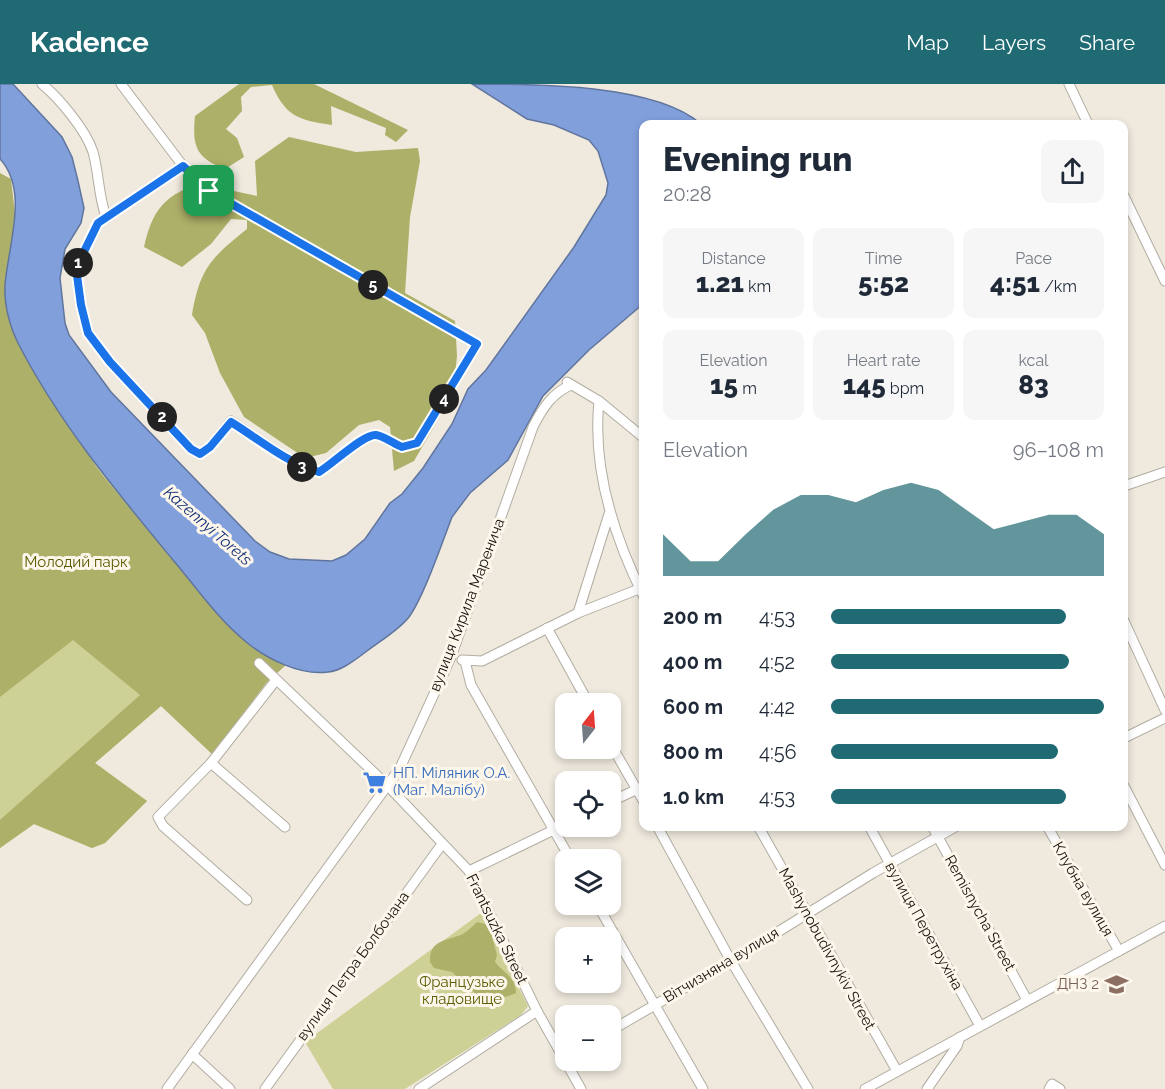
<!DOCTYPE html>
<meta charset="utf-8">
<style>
:root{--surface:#fff;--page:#f6f6f7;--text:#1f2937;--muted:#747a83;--accent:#206b73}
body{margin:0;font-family:Raleway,sans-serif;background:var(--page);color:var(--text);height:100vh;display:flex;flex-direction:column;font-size:22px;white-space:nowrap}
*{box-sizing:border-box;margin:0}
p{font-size:20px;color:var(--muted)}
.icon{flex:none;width:33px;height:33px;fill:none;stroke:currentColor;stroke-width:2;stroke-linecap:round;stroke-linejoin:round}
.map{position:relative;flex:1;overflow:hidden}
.panel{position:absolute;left:639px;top:36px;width:489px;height:711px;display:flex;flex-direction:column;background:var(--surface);border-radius:12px;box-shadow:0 3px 9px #0003}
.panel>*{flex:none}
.needle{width:39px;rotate:17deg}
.controls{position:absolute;left:555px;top:609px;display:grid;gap:12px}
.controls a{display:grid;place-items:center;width:66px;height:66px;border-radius:12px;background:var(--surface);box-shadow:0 3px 9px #0003;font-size:30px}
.pin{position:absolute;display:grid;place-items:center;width:51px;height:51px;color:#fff;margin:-26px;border-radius:12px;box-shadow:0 3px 9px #0006}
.km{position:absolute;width:30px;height:30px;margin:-15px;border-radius:50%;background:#222;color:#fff;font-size:16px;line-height:30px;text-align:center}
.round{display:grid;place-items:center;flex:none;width:63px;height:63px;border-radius:12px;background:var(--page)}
.headline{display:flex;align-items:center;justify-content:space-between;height:102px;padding:0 24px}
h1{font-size:33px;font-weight:800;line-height:45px}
.figures{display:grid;grid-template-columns:repeat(3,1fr);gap:9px;height:102px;padding:6px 24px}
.figures div{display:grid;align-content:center;border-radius:12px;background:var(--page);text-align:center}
.figures b{font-size:26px;font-weight:800}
.figures small{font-size:16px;font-weight:400}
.figures p{font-size:16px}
.chart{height:168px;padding:12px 24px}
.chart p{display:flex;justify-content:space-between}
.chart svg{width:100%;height:108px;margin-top:6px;fill:var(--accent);opacity:.7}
ul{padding:0 24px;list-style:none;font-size:20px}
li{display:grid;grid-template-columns:96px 72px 1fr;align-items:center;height:45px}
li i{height:15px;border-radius:8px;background:var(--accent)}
header{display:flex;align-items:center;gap:36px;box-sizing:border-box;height:84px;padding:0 30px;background:var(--accent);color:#fff}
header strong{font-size:28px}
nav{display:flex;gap:33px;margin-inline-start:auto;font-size:21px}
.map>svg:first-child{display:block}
.green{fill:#ced195}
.forest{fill:#adb068}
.water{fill:#819fdb;stroke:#60759e;stroke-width:1.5}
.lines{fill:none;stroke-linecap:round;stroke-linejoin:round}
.minor-casing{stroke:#b2ada2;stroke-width:11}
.minor{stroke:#fff;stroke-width:9}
.route-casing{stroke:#fff;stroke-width:12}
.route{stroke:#1a73e8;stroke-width:8}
.labels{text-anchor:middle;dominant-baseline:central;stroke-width:6;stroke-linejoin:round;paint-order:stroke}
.park-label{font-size:15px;fill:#5b5c01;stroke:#fcf6eb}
.street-label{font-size:15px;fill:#14120e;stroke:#fcf6eb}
.shop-label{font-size:15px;fill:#366cbe;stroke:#fcf6eb;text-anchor:start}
.education-label{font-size:15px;fill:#785e54;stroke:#fcf6eb;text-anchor:end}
.water-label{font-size:16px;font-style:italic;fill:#113075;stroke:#fcf6eb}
</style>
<header>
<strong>Kadence</strong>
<nav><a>Map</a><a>Layers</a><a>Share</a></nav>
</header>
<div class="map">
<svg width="1165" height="1005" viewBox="0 0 1165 1005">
<rect width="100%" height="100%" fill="#efe9de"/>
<!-- green -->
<g class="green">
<path d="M 0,89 L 10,170 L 262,570 L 287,580 L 267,598 L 212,670 L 161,622 L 95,679 L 147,717 L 105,759 L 92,764 L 34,740 L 0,764 Z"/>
<path d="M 481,829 L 528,922 L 521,931 L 405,1005 L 333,1005 L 305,958 Z"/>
</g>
<!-- forest -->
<g class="forest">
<path d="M 239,0 L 314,0 L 408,46 L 396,58 L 385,51 L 386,44 L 331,22 L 332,41 C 299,36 286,33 272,1 L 251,3 L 241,13 L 242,27 L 226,45 L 237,54 L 244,73 L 225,85 C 196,74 192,62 195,32 Z"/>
<path d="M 289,53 L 356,68 L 418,64 L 420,77 L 410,133 L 405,209 L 455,237 L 457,272 L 453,310 L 414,377 L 394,387 L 390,343 L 379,336 L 359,341 L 326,369 L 305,374 L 244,333 L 220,289 L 205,249 L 192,231 C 200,184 211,174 247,145 L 247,136 L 231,135 L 211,160 L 182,183 L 144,163 C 154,118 170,109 211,95 L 234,107 L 257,112 L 255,77 Z"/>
<path d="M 0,89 L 11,95 L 16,138 L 5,204 L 9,236 L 17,257 L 35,289 L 99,387 L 218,531 L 272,575 L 287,580 L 267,598 L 212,670 L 161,622 L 95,679 L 147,717 L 105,759 L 92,764 L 34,740 L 0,764 L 0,736 L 140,611 L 73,556 L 0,613 Z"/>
<path d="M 477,838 L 489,841 L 497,871 L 495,878 C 504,889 516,894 516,909 C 505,914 498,915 488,908 L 478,912 L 452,888 L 434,884 L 430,878 C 429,858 443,857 458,852 C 465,850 472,843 477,838 Z"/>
</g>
<!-- water -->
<path class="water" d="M 0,0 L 13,0 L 62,53 L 72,73 L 78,97 L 84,124 L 81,139 L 65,165 L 60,194 L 65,239 L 69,251 L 111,308 L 255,457 L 270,468 L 289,475 L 332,477 L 346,471 L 365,455 L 390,419 L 402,410 L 423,384 L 452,340 L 468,305 L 486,286 L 574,163 L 606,111 L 608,99 L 598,67 L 589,56 L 554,41 L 527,35 L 472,0 C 537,0 655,0 701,40 L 644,40 L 643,220 L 589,266 L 543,312 L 508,376 L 470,409 L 452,433 C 442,459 424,512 409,533 C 399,546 380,557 367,567 C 356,575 342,587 328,588 C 300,592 265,574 245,557 C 217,534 196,503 173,476 C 116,407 59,339 18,259 C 10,243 4,221 5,202 C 7,165 30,107 0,75 Z"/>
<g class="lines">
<defs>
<g id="minor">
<path d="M 42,0 C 59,14 86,46 93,68 C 99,89 98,110 106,133"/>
<path d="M 121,0 L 183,82 L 209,107 L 477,260 L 417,359 L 402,363 C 394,360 384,352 376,351 C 363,350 333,380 319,388 C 286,378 260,356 231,337 L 210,363 L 199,370 L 191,365 L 110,278 L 88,248 L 81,221 L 76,184 L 98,139 L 183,82"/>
<path d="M 1069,0 L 1088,40"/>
<path d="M 1124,112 L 1165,197"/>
<path d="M 567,298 L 599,317 L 644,354"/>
<path d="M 599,317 C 592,385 614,453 644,513"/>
<path d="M 1124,402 L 1165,388"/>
<path d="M 578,529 L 609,430"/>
<path d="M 1124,537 L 1165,626"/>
<path d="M 547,544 L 589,620"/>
<path d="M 462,576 L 482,577 L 578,529 L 644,503"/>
<path d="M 465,577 L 471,601 L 571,776"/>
<path d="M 259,579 L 387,701 L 469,787 L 537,927 L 581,1005"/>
<path d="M 276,596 L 211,679 L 285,743"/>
<path d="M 1124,654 L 1165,634"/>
<path d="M 610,659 L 644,718"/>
<path d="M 211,679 L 158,733 L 163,742 L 247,816"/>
<path d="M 1124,702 L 1165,781"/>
<path d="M 610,718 L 644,702"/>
<path d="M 657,742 L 731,877 L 808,1005"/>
<path d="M 758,742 L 897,987"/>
<path d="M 869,742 L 980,942"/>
<path d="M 932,742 L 1027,916"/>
<path d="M 1047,742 L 1119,867"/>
<path d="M 469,787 L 566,740"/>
<path d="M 597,820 L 703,1005"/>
<path d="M 610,947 L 731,877 L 873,789 L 957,742"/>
<path d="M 192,970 L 230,1005"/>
<path d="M 167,1005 L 400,684 L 451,573 L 533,343 C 542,325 552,309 571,301"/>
<path d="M 265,1005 L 442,760"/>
<path d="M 419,1005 L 537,927"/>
<path d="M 865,1005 L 1165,842"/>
<path d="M 927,1005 L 957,962 L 960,953"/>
<path d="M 1049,1005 L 1052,1000 L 1060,1005"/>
</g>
</defs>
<!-- minor casing -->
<use href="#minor" class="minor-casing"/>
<!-- minor -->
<use href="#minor" class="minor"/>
</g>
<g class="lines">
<defs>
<path id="route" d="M 183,82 L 209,107 L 477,260 L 417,359 L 402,363 C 394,360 384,352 376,351 C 363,350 333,380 319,388 C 285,378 260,356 231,338 L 210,363 L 200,370 L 191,365 L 110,278 L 88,249 L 81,221 L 76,184 L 98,139 Z"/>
</defs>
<!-- route casing -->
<use href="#route" class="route-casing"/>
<!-- route -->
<use href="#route" class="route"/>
</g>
<!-- icons -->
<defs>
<symbol id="supermarket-bare" viewBox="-9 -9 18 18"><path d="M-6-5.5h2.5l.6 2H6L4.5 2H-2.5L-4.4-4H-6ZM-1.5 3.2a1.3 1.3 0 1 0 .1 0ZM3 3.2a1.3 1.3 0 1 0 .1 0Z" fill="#3f7fe0" stroke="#fcf6eb" stroke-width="2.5" paint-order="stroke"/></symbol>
<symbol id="school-bare" viewBox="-9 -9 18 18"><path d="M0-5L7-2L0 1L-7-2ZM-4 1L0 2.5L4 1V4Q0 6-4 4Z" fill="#8d6e63" stroke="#fcf6eb" stroke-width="2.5" paint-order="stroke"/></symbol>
</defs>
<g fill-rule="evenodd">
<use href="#supermarket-bare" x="358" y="682" width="33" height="33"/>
<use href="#school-bare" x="1100" y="884" width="33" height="33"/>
</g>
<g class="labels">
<!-- park labels -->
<g class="park-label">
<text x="76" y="478">Молодий парк</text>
<text x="462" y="898">Французьке<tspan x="462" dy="17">кладовище</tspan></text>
</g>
<!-- street labels -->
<g class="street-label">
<text transform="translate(467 521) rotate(-69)">вулиця Кирила Маренича</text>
<text transform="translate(1083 805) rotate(60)">Клубна вулиця</text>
<text transform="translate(980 829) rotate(61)">Remisnycha Street</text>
<text transform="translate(924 842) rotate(61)">вулиця Перетрухіна</text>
<text transform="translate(497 845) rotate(64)">Frantsuzka Street</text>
<text transform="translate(827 865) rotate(61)">Mashynobudivnykiv Street</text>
<text transform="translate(721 881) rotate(-31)">Вітчизняна вулиця</text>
<text transform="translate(353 882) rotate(-54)">вулиця Петра Болбочана</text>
</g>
<!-- shop labels -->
<g class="shop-label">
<text x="393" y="689">НП. Міляник О.А.<tspan x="393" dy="17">(Маг. Малібу)</tspan></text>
</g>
<!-- education labels -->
<g class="education-label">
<text x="1099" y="900">ДНЗ 2</text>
</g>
<!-- water labels -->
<g class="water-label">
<text transform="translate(208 442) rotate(41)">Kazennyi Torets</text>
</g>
</g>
</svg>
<div class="controls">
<a><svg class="needle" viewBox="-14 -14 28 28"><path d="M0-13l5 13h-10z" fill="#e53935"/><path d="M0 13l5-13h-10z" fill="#747a83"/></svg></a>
<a><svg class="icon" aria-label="locate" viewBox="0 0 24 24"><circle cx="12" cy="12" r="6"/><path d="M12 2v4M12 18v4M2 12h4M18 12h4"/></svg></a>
<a><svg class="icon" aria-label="layers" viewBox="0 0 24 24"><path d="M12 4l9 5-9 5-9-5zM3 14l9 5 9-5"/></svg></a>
<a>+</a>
<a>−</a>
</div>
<div class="pin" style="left:209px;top:107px;background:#1e9e55"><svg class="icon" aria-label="arrive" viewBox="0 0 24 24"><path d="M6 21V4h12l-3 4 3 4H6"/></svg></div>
<b class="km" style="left:78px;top:179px">1</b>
<b class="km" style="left:162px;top:333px">2</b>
<b class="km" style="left:302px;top:383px">3</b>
<b class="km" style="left:444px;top:315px">4</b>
<b class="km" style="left:373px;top:201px">5</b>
<section class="panel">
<div class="headline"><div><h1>Evening run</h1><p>20:28</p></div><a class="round"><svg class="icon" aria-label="share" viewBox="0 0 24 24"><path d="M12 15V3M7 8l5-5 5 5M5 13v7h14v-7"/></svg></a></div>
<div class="figures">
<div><p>Distance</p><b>1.21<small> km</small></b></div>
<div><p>Time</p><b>5:52</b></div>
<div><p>Pace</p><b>4:51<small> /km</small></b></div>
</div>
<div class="figures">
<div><p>Elevation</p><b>15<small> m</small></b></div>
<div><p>Heart rate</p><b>145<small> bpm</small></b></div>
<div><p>kcal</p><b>83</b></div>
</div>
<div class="chart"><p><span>Elevation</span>96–108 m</p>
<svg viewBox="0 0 160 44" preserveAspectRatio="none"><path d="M0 44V27L10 38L20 38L30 27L40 17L50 11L60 11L70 14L80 9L90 6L100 9L110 17L120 25L130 22L140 19L150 19L160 27V44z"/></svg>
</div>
<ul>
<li><b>200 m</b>4:53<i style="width:86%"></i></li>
<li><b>400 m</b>4:52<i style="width:87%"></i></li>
<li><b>600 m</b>4:42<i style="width:100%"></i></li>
<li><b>800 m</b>4:56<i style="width:83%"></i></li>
<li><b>1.0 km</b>4:53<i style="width:86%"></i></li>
</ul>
</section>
</div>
